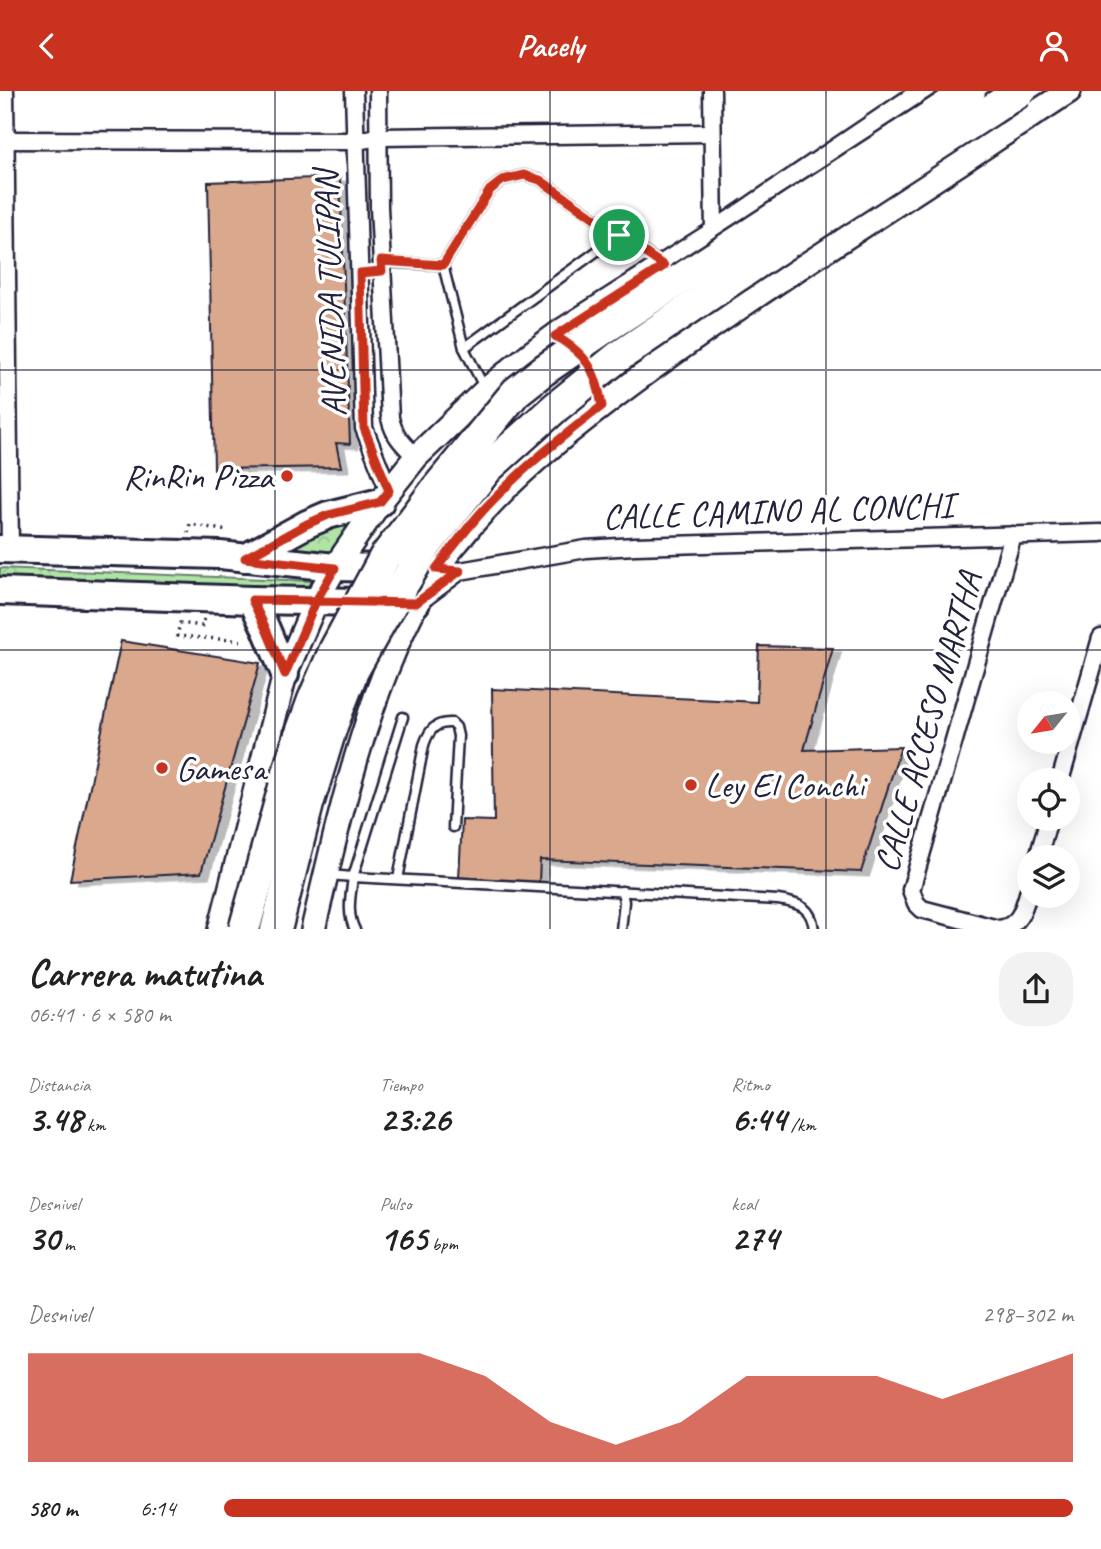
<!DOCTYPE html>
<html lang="es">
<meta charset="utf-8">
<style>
:root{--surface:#fff;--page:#f2f2f2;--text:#222;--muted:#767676;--accent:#c8321e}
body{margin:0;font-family:Caveat,sans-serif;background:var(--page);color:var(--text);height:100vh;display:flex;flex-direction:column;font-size:26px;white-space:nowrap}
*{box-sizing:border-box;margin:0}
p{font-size:23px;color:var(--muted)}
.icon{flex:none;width:38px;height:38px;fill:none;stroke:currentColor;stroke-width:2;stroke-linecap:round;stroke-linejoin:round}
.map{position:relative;height:838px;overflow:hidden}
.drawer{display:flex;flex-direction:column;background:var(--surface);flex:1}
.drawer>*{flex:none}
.needle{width:46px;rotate:240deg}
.tools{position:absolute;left:1017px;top:600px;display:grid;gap:14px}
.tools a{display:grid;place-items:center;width:63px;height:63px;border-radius:50%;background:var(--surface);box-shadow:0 7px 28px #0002;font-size:35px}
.pin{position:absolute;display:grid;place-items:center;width:60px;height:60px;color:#fff;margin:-30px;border:4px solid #fff;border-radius:50%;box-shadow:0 2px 7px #0007}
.round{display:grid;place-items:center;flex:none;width:74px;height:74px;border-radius:28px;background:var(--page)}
.summary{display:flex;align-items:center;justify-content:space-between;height:119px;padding:0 28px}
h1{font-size:38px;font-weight:700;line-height:52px}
.stats{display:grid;grid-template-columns:repeat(3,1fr);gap:10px;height:119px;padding:7px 28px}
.stats div{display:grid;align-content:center}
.stats b{font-size:35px;font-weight:700}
.stats small{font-size:19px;font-weight:400}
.stats p{font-size:19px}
.chart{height:196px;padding:14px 28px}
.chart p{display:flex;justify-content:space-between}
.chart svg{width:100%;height:126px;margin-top:7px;fill:var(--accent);opacity:.7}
ul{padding:0 28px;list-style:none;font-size:23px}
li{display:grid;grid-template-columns:112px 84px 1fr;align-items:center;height:52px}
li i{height:18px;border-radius:9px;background:var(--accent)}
header{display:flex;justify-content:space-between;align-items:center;height:91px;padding:0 28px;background:var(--accent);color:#fff;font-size:32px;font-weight:700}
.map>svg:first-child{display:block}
.park{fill:url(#park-crowns);stroke:#698370;stroke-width:2}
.building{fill:#daa88c;stroke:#22223b;stroke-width:2;filter:url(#shadow)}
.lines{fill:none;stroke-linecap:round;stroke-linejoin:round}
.lane-casing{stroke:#22223b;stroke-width:13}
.street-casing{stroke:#22223b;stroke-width:21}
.secondary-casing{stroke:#22223b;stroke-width:28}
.primary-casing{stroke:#22223b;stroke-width:32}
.path{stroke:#22223b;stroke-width:3.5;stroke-dasharray:2 5;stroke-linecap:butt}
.lane{stroke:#fff;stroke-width:8}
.street{stroke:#fff;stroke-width:16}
.secondary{stroke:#fff;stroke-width:23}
.primary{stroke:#fff;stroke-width:26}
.highway-bridge-casing{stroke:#22223b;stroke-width:35;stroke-linecap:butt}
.highway-bridge{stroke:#fff;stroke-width:30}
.route-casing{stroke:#fff;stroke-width:14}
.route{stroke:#c8321e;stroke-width:9}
.grid{fill:none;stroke:#22223b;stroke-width:2;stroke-opacity:0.55}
.poi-dot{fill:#c8321e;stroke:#fff;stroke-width:2.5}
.labels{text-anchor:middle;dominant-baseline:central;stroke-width:7;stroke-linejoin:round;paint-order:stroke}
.street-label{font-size:35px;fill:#22223b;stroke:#fff}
.poi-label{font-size:35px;fill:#22223b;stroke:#fff;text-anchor:start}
</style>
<header><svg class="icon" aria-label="back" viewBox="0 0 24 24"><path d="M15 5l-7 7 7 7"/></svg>Pacely<svg class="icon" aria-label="person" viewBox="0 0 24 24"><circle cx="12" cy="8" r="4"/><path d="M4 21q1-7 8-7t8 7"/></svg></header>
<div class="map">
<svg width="1101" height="839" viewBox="0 0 1101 839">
<defs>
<pattern id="park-crowns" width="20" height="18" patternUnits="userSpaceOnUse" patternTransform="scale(1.75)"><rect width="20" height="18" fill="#b0e4a5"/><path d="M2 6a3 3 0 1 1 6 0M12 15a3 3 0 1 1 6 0" fill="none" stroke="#97c38f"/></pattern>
<filter id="shadow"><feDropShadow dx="8" dy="4.5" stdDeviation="0" flood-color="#0004"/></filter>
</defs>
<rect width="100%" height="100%" fill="#fff"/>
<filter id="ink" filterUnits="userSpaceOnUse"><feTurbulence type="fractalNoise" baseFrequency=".0143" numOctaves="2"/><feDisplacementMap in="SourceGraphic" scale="14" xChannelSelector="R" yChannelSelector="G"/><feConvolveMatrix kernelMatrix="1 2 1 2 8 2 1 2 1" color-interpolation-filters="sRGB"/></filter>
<g filter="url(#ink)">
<!-- park -->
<g class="park">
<path d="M 343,435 L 348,438 L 348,444 L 326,467 L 285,461 C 298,448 325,438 343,435 Z"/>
<path d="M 0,477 L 311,490 L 315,497 L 309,503 L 0,487 Z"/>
</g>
<!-- building -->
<g class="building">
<path d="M 340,86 L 350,353 L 336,352 L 341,376 L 214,378 L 208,91 Z"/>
<path d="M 121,550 L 260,572 L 201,782 L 70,789 Z"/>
<path d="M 759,555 L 833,557 L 804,659 L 901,656 L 861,781 L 540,769 L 539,791 L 459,787 L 462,729 L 494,730 L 492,598 L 757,611 Z"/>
</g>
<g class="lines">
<defs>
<g id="lane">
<path d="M 381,171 L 443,174"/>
<path d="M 464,257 L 619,144"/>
<path d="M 484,296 L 464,257 L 443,174 L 490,99 L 503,89 L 524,84 L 540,89 L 662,173"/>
<path d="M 329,784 L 353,786 L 403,626"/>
<path d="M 398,788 L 424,654 C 429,639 435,631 452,632 L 456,636 L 458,645 L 453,736"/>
<path d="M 355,839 C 346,821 351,804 353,786 L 778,809 C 799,812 812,816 814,839"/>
<path d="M 621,839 L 624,811 L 622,800"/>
</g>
<g id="street">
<path d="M 5,0 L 10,459"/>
<path d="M 354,0 L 364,337 L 389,400"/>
<path d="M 378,0 L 379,116 L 390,327 C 394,345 403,353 416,366"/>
<path d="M 712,0 L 714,143"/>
<path d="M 0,49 L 356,50 L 379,46 L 712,42"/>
<path d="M 1013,444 L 911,799 L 916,812 L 922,818 L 998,838 C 1020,836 1024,817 1029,799"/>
<path d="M 436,478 L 460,480 L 586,458 L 635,455 L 1101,442"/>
<path d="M 423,508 L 460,480"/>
<path d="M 1060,690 L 1101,547"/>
<path d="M 1038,766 L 1049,728"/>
</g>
<g id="secondary">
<path d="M 220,839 L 285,583 L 316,510 L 335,476 L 380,411 L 416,366 L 486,299 L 529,264 L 563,239 L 714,143 L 926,0"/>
<path d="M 313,839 C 341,719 370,586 434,481 C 443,466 456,453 467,439 C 507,391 553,352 602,315 C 661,269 723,227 786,185 C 880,124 975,62 1069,0"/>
</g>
<g id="primary">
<path d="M 0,458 L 220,464 L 335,476 L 436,478"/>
<path d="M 245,467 L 307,433 L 328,424 L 380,411"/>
<path d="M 0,500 L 252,509 L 416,512"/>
<path d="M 252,509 L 266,538 L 285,583"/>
</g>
</defs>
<!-- lane casing -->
<use href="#lane" class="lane-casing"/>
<!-- street casing -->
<use href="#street" class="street-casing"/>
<!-- secondary casing -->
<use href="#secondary" class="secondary-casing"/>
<!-- primary casing -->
<use href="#primary" class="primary-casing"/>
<!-- path -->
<g class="path">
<path d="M 188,442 L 190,433 L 228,440"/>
<path d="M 204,528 L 202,535 L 180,532 L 177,545 L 246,550"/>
</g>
<!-- lane -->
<use href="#lane" class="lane"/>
<!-- street -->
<use href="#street" class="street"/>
<!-- secondary -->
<use href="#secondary" class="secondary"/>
<!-- primary -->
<use href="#primary" class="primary"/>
<defs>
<g id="highway-bridge">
<path d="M 244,839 L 293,664 L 313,609 L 335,558 L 384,467 L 437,397 L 516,301 L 544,279 L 605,237 L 970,0"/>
<path d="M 276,839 L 308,713 L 332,635 L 353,580 L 381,530 L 427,454 L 488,377 L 556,316 L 618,266 L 776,159 L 1020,0"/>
</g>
</defs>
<!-- highway-bridge casing -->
<use href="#highway-bridge" class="highway-bridge-casing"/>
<!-- highway-bridge -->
<use href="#highway-bridge" class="highway-bridge"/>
</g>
</g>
<g class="lines" filter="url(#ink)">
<defs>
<path id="route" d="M 619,144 L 540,89 L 524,84 L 503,89 L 490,99 L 443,174 L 381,170 L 382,180 L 360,182 L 364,337 L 389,400 L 380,411 L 328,424 L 307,433 L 245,467 L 335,477 L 316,510 L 252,509 L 266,538 L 285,583 L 316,510 L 416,512 L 460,480 L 436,478 C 454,455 471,431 491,411 C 525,375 563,345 602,315 C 596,279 587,263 555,245 L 664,175 L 619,144"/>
</defs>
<!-- route casing -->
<use href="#route" class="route-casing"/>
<!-- route -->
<use href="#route" class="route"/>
</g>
<!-- grid -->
<path class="grid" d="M 275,0 L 275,839M 550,0 L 550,839M 826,0 L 826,839M 0,279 L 1101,279M 0,559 L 1101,559"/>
<!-- markers -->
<g class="poi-dot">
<circle cx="287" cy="385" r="7"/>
<circle cx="162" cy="677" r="7"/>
<circle cx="691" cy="694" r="7"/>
</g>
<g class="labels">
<!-- street labels -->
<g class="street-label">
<text transform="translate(330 203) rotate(-92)">AVENIDA TULIPAN</text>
<text transform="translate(778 420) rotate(-2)">CALLE CAMINO AL CONCHI</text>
<text transform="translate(928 631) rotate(-74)">CALLE ACCESO MARTHA</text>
</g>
<!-- poi labels -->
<g class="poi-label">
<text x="273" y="385" text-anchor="end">RinRin Pizza</text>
<text x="176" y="677">Gamesa</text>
<text x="705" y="694">Ley El Conchi</text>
</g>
</g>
</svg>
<div class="tools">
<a><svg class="needle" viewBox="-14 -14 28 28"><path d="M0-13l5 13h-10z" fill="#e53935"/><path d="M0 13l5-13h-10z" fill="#767676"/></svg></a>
<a><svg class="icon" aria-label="locate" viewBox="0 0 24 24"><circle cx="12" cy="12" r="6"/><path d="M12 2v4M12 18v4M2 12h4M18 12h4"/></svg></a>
<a><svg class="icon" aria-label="layers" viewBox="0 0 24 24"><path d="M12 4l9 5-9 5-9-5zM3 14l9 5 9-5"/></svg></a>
</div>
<div class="pin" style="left:619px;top:144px;background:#1e9e55"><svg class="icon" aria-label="arrive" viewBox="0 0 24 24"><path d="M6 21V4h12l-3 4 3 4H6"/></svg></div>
</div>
<section class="drawer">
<div class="summary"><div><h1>Carrera matutina</h1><p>06:41 · 6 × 580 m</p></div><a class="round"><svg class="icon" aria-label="share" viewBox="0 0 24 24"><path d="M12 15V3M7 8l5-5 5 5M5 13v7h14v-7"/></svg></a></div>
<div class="stats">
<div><p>Distancia</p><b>3.48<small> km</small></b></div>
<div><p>Tiempo</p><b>23:26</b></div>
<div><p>Ritmo</p><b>6:44<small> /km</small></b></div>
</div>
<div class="stats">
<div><p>Desnivel</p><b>30<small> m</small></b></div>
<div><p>Pulso</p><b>165<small> bpm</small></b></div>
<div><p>kcal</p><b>274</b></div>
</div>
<div class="chart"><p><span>Desnivel</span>298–302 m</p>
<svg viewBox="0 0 160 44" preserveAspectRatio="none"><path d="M0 44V6L10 6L20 6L30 6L40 6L50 6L60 6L70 14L80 30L90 38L100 30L110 14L120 14L130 14L140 22L150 14L160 6V44z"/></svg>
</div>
<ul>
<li><b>580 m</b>6:14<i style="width:100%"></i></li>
</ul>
</section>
